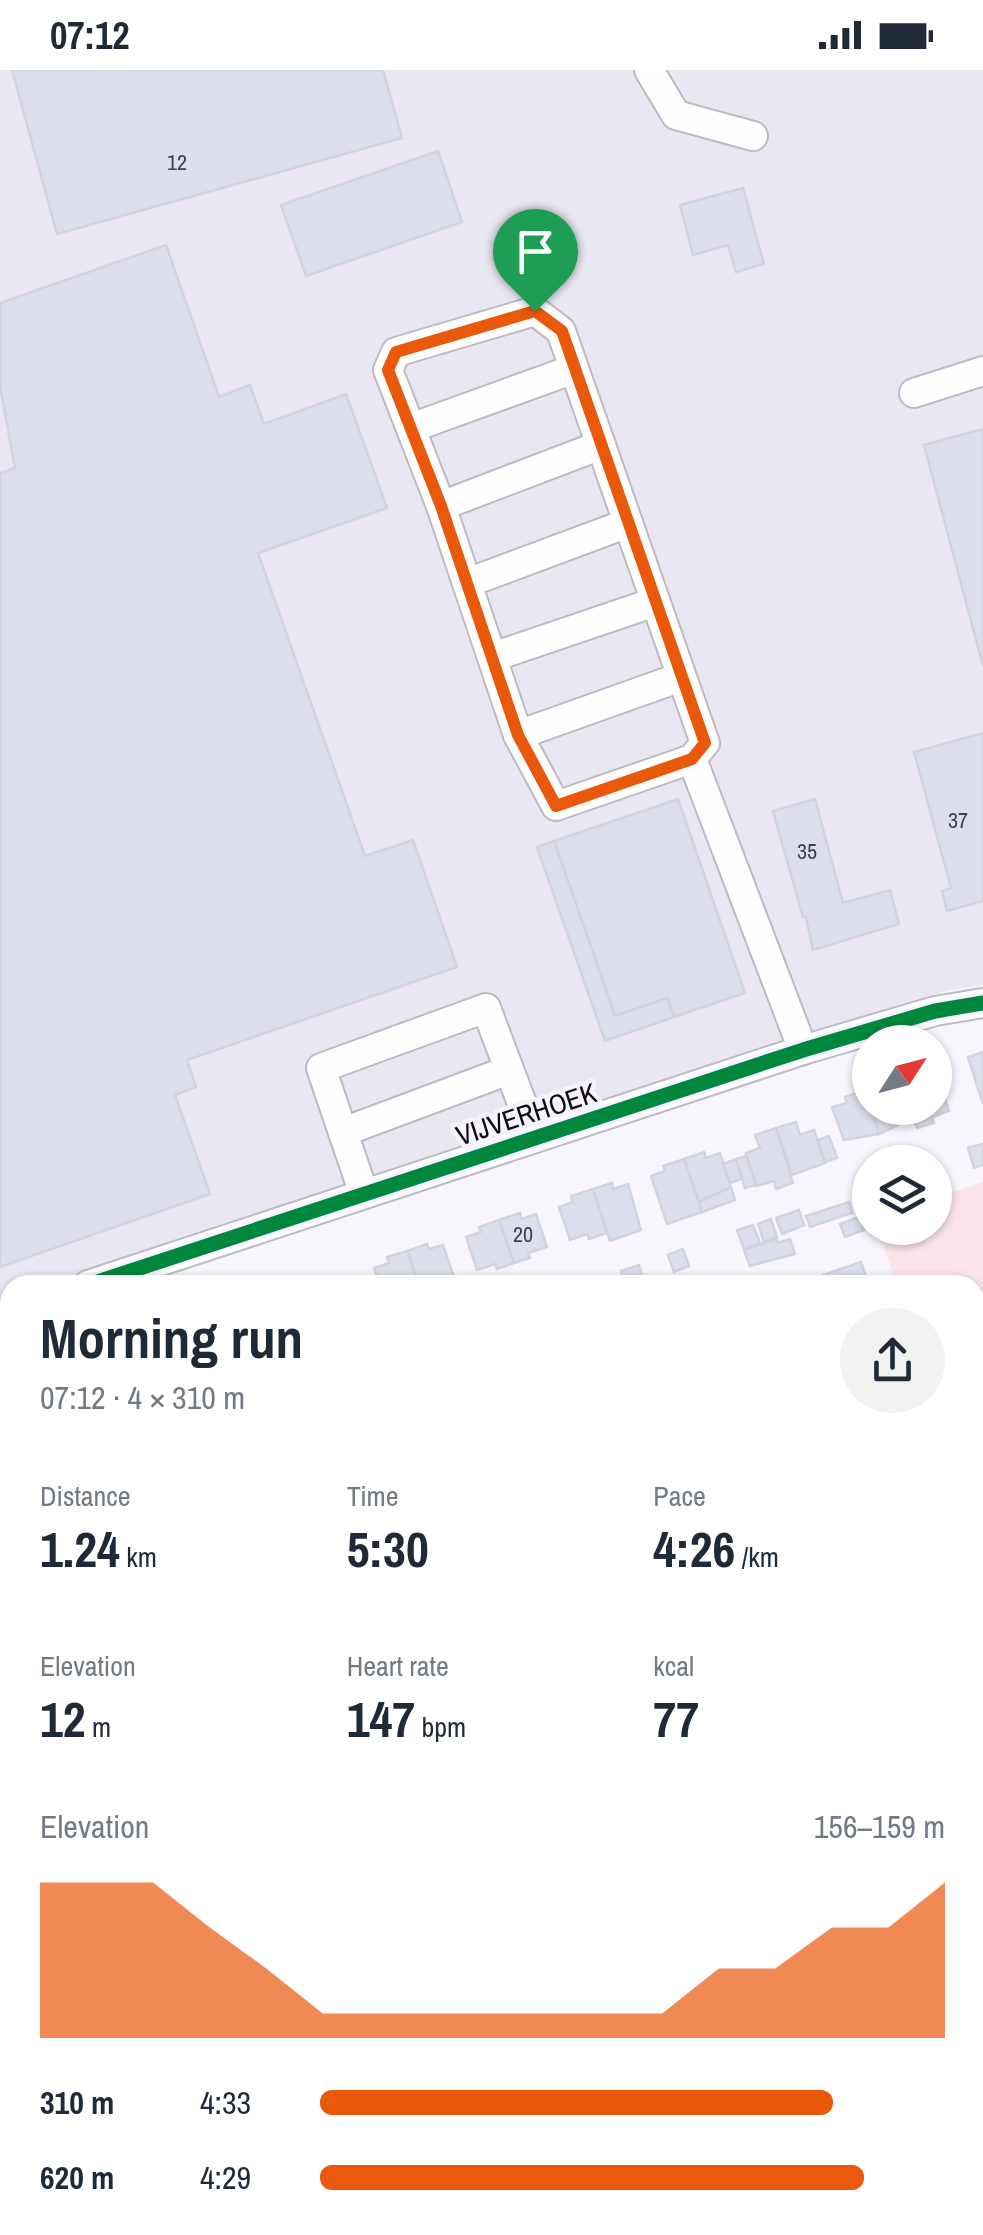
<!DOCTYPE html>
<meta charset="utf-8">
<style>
:root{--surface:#fff;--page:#f2f2f3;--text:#1f2937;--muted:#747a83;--accent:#ea580c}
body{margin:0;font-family:"Archivo Narrow",sans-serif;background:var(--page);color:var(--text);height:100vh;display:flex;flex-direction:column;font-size:38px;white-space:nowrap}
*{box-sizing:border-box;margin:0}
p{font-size:32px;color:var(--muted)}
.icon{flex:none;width:55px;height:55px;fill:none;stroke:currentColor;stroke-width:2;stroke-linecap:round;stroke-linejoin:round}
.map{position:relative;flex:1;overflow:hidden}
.details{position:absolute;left:0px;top:1205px;width:985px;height:960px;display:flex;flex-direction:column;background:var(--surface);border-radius:30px 30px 0 0;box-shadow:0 2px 8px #0004}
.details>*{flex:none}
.needle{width:65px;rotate:54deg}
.fabs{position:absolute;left:852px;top:955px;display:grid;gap:20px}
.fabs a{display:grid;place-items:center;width:100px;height:100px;border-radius:50%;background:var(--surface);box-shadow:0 2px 8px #0004;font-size:50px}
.pin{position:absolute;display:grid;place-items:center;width:85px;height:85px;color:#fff;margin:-102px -42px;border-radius:50% 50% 50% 0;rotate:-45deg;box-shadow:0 0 10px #0007}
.pin .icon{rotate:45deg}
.round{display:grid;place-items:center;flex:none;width:105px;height:105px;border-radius:52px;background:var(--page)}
.overview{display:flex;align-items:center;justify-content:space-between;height:170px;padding:0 40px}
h1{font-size:55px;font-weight:800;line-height:75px}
.figures{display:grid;grid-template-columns:repeat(3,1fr);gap:15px;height:170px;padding:10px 40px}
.figures div{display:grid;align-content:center}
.figures b{font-size:50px;font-weight:800}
.figures small{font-size:28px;font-weight:400}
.figures p{font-size:28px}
.chart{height:280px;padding:20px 40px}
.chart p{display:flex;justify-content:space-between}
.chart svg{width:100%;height:180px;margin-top:10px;fill:var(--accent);opacity:.7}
ul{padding:0 40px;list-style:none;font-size:32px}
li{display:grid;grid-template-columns:160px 120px 1fr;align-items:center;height:75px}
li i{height:25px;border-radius:12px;background:var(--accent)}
.status{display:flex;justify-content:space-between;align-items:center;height:70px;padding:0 50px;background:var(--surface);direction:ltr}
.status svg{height:28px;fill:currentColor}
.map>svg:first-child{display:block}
.built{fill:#ebe7f2}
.green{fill:#fbe5ea}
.building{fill:#dddfec;stroke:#d3d4dd;stroke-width:2.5}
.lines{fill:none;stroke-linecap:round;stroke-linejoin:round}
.minor-casing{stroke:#bebac3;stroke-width:32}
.path{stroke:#d7d6d8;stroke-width:5;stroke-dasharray:2.5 8;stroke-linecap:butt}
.minor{stroke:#fefeff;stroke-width:28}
.cycleway-casing{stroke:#f7f2ff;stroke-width:21}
.cycleway{stroke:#00873e;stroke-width:15}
.route-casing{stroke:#fff;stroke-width:20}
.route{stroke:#ea580c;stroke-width:12}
.labels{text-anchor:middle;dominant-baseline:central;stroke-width:9;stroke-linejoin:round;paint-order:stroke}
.number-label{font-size:22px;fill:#44414c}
.street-label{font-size:28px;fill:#0f0b15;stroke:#f7f2ff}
</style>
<div class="status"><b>07:12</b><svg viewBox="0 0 49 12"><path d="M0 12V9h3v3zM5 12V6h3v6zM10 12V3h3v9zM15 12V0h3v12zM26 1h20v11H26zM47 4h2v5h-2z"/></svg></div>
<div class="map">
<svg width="983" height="2165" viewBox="0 0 983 2165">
<rect width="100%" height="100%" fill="#f8f5fc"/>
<!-- built -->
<path class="built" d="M 0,0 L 983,0 L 983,915 L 949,920 L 706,998 L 59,1215 L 10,1215 L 10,1234 L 0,1238 Z"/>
<!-- green -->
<path class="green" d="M 983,1112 L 983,1225 L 975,1228 L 975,1215 L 897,1215 L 878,1158 L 935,1158 L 935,1128 Z"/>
<!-- building -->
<g class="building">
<path d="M 12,0 L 383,0 L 402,68 L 57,164 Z"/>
<path d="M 438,81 L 462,152 L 306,206 L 281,135 Z"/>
<path d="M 743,118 L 764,194 L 736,202 L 728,175 L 693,185 L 680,135 Z"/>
<path d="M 166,175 L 219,327 L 250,315 L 264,354 L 346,324 L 387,438 L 258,483 L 365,786 L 413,770 L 457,897 L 187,990 L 196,1017 L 175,1025 L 210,1124 L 0,1197 L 0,403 L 15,398 L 0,316 L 0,233 Z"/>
<path d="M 983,359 L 983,596 L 924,375 Z"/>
<path d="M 983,663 L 983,831 L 947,841 L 942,821 L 951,818 L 914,682 Z"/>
<path d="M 678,729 L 745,923 L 674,947 L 667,928 L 615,946 L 554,771 Z"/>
<path d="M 815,729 L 843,833 L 890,820 L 899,854 L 813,880 L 806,847 L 803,847 L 773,741 Z"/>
<path d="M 554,771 L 615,946 L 667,928 L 674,947 L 605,971 L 537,777 Z"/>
<path d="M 983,982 L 983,1034 L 968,987 Z"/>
<path d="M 935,999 L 949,1041 L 932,1047 L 934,1053 L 917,1058 L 909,1038 L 935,1038 Z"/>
<path d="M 865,1020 L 879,1064 L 844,1070 L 832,1037 L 847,1033 L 845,1027 Z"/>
<path d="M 871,1038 L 909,1038 L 913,1048 L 879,1064 Z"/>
<path d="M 796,1052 L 800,1065 L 814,1060 L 825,1093 L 792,1105 L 776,1058 Z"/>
<path d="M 776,1058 L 793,1113 L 776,1119 L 774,1111 L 756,1116 L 746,1083 L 760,1078 L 755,1065 Z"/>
<path d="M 829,1066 L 837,1088 L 825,1092 L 818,1070 Z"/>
<path d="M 983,1074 L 983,1095 L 974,1098 L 968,1078 Z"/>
<path d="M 704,1082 L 706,1088 L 720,1083 L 731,1117 L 699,1132 L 684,1089 Z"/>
<path d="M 746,1086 L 756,1115 L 745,1118 L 736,1089 Z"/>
<path d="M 684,1089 L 702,1142 L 667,1154 L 651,1106 L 665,1101 L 663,1096 Z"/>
<path d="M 736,1089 L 742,1109 L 730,1113 L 723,1094 Z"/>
<path d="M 612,1113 L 613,1119 L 628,1114 L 641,1160 L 610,1171 L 593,1119 Z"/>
<path d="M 731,1117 L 735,1130 L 702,1142 L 699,1132 Z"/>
<path d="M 593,1119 L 607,1163 L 589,1169 L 587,1164 L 570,1170 L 559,1137 L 573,1132 L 571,1126 Z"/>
<path d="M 849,1132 L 852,1143 L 810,1157 L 806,1146 Z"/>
<path d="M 799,1140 L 804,1155 L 782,1164 L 776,1148 Z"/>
<path d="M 520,1143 L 521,1149 L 536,1144 L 547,1177 L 528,1183 L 530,1188 L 514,1193 L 499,1150 Z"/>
<path d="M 859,1147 L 864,1160 L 845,1167 L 840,1154 Z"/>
<path d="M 771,1149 L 777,1167 L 764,1172 L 758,1154 Z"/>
<path d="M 499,1150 L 514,1193 L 497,1199 L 495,1194 L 477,1200 L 466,1167 L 481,1162 L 479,1157 Z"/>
<path d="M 753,1155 L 760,1173 L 744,1179 L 737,1160 Z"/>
<path d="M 777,1169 L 777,1173 L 790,1169 L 795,1184 L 750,1196 L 744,1180 Z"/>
<path d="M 427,1174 L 429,1179 L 443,1175 L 454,1207 L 437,1215 L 419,1215 L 407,1181 Z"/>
<path d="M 683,1179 L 689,1196 L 674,1202 L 668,1185 Z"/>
<path d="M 407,1181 L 419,1215 L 380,1215 L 374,1198 L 389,1193 L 387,1187 Z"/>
<path d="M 861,1192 L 869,1215 L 826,1215 L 823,1205 Z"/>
<path d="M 639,1195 L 644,1210 L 626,1215 L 621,1201 Z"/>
<path d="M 983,1293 L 983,1336 L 975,1339 L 975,1296 Z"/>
<path d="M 983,1453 L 983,1501 L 975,1478 L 975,1456 Z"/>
<path d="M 0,1507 L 10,1520 L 10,1543 L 0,1550 Z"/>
<path d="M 10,1543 L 10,1585 L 1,1574 L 5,1571 L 0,1564 L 0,1550 Z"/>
<path d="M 979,1688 L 983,1694 L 983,1728 L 975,1733 L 975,1690 Z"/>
<path d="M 9,1812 L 10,1813 L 10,1869 L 0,1858 L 0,1823 Z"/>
<path d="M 983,1929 L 983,1972 L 975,1977 L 975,1934 Z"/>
<path d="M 0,2115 L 10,2124 L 10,2148 L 0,2160 Z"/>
<path d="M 410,2155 L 453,2155 L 437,2165 L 413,2165 L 416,2163 Z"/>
<path d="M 517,2155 L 552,2155 L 537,2165 L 517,2165 L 513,2158 Z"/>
<path d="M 842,2155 L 901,2155 L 908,2165 L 849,2165 Z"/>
<path d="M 939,2155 L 974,2155 L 978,2165 L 945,2165 Z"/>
</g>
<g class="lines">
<defs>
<g id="minor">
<path d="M 649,0 L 676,45 L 753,66"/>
<path d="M 914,323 L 983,301"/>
<path d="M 411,358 L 574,299"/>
<path d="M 441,436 L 601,375"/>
<path d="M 467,513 L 628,453"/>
<path d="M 493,587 L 655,532"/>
<path d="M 518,665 L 681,607"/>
<path d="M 692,689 L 556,736 L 518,665 L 441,436 L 388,300 L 396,282 L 535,241 L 561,261 L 705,673 L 692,689 L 803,980"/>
<path d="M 343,1062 L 509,1000"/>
<path d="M 364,1124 L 321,998 L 486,938 L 535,1068"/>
<path d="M 88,1215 L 803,980 L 935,941 L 983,933"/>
<path d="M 0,1250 L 10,1246"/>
<path d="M 975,1251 L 983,1248"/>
<path d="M 0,1415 L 10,1428"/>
<path d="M 975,1545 L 983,1542"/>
<path d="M 975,1822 L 983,1817"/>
<path d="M 975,1844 L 983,1858"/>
<path d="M 0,1930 L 10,1938"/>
<path d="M 484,2155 L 490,2165"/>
<path d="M 592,2165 L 608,2155"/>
</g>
</defs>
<!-- minor casing -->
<use href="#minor" class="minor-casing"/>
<!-- path -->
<path class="path" d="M 0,1668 L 10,1661"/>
<!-- minor -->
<use href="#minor" class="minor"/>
<defs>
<path id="cycleway" d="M 88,1215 L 803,980 L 935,941 L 983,933"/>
</defs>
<!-- cycleway casing -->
<use href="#cycleway" class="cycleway-casing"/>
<!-- cycleway -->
<use href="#cycleway" class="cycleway"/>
</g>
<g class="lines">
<defs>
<path id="route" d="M 535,241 L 562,261 L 705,673 L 692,689 L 556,736 L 518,665 L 441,436 L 388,300 L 396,282 Z"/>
</defs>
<!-- route casing -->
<use href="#route" class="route-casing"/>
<!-- route -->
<use href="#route" class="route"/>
</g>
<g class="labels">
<!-- number labels -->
<g class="number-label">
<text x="177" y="92">12</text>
<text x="958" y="750">37</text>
<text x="807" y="781">35</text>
<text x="523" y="1164">20</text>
</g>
<!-- street labels -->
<g class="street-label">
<text transform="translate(526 1044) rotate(-18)">VIJVERHOEK</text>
</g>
</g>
</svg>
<div class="fabs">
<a><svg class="needle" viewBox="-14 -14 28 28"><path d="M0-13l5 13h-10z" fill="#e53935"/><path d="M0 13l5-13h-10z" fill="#747a83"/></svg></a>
<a><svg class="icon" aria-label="layers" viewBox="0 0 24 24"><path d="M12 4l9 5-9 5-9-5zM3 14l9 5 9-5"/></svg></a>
</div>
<div class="pin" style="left:535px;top:241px;background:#1e9e55"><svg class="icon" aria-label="arrive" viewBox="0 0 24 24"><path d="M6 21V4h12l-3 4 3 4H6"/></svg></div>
<section class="details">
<div class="overview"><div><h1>Morning run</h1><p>07:12 · 4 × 310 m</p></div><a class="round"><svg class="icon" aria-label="share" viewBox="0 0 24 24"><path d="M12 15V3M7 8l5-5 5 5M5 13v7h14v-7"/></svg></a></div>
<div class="figures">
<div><p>Distance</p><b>1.24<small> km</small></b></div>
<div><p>Time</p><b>5:30</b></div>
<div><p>Pace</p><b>4:26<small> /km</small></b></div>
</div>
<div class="figures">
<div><p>Elevation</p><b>12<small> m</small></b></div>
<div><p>Heart rate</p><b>147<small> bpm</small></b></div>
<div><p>kcal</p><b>77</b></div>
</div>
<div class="chart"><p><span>Elevation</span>156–159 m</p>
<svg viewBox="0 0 160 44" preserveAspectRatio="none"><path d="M0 44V6L10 6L20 6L30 17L40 27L50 38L60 38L70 38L80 38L90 38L100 38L110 38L120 27L130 27L140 17L150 17L160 6V44z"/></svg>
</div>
<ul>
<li><b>310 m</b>4:33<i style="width:82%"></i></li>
<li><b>620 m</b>4:29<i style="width:87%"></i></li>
</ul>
</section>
</div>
